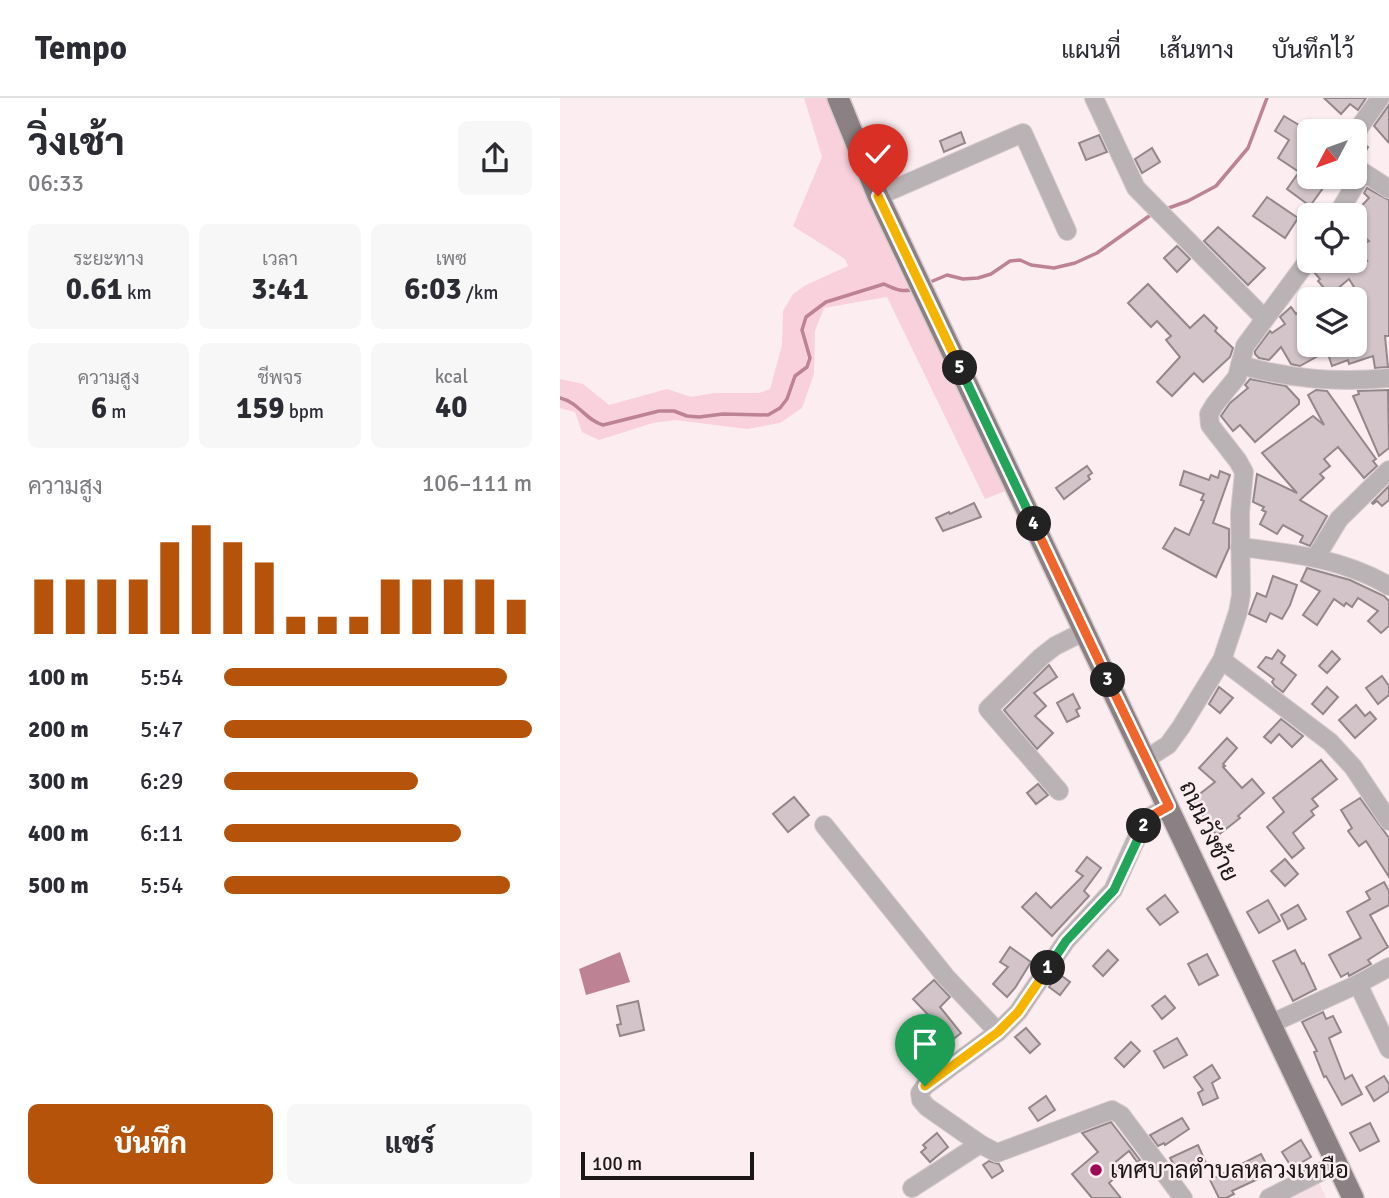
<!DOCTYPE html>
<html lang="th">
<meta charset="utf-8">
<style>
:root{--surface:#fff;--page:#f7f7f7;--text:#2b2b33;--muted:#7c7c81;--line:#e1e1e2;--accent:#b45309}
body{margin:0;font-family:Signika,Sarabun,sans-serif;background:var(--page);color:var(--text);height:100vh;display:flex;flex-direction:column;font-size:26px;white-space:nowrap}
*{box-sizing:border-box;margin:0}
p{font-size:23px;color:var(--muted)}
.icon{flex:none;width:38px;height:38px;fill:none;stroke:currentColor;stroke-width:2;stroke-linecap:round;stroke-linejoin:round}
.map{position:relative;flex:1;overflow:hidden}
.drawer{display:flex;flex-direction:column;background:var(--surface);width:560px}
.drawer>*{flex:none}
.needle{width:46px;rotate:229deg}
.buttons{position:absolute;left:737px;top:21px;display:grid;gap:14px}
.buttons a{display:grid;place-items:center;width:70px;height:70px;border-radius:10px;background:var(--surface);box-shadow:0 2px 5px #0004;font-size:35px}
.scale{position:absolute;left:21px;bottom:18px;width:173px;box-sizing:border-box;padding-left:7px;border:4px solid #1b1617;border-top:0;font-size:19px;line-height:24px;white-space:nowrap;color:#1b1617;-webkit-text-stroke:5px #fcedf1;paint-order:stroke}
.pin{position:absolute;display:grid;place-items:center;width:60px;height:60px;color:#fff;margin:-72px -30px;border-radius:50% 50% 50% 0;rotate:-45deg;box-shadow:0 0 7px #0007}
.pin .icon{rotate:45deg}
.km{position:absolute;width:35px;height:35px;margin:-18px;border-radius:50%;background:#222;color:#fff;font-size:19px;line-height:35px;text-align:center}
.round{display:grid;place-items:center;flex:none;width:74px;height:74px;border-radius:10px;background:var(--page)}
.head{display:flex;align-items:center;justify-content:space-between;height:119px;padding:0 28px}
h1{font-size:38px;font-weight:800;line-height:52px}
.stats{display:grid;grid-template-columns:repeat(3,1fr);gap:10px;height:119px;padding:7px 28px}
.stats div{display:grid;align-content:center;border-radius:10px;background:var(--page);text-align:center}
.stats b{font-size:30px;font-weight:800}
.stats small{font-size:19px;font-weight:400}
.stats p{font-size:19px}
.chart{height:196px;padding:14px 28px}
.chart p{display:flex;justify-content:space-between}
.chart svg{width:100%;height:126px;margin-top:7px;stroke:var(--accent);stroke-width:6}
.action{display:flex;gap:14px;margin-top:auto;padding:14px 28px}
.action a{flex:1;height:80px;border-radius:10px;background:var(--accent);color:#fff;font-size:28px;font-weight:800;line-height:80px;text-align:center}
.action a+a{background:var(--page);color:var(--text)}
ul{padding:0 28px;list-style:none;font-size:23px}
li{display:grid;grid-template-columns:112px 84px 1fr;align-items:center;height:52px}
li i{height:18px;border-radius:9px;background:var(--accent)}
header{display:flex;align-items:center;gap:42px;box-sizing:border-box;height:98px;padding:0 35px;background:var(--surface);border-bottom:2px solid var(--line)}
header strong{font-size:33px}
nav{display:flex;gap:38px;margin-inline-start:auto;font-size:24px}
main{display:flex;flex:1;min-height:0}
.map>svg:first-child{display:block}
.built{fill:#f6dfe5}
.green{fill:#f9d1dc}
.water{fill:#be8295}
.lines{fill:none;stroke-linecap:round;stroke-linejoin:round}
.stream{stroke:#be8295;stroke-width:3.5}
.building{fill:#d2c4c8;stroke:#94878a;stroke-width:2}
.minor-casing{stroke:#d8cbce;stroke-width:20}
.major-casing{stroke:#d8cbce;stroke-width:24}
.minor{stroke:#bab3b5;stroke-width:18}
.major{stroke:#8b8083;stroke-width:21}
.split-1-casing{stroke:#fff;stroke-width:14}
.split-2-casing{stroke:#fff;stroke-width:14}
.split-3-casing{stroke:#fff;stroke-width:14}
.split-4-casing{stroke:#fff;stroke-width:14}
.split-5-casing{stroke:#fff;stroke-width:14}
.split-6-casing{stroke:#fff;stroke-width:14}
.split-1{stroke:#f5b400;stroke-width:9}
.split-2{stroke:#22a559;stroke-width:9}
.split-3{stroke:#f0652b;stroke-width:9}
.split-4{stroke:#f0652b;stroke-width:9}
.split-5{stroke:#22a559;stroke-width:9}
.split-6{stroke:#f5b400;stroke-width:9}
.poi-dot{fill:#9d0954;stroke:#fcedf1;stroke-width:2.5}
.labels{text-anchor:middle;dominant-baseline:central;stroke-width:5;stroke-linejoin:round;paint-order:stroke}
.street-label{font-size:24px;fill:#1b1617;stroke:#fcedf1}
.poi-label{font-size:24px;fill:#1b1617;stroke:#fcedf1;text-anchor:start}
</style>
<header>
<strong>Tempo</strong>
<nav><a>แผนที่</a><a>เส้นทาง</a><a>บันทึกไว้</a></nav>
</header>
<main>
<section class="drawer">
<div class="head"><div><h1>วิ่งเช้า</h1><p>06:33</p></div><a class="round"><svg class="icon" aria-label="share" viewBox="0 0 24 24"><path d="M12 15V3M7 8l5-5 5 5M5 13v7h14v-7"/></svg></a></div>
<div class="stats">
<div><p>ระยะทาง</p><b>0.61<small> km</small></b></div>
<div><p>เวลา</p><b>3:41</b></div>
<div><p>เพซ</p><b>6:03<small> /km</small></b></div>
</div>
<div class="stats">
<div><p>ความสูง</p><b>6<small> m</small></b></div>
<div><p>ชีพจร</p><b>159<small> bpm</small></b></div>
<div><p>kcal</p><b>40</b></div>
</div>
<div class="chart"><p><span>ความสูง</span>106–111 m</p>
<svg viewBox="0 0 160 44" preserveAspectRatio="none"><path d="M5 44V25M15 44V25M25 44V25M35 44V25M45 44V12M55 44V6M65 44V12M75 44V19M85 44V38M95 44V38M105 44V38M115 44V25M125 44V25M135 44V25M145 44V25M155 44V32"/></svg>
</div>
<ul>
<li><b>100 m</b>5:54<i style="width:92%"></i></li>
<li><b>200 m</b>5:47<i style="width:100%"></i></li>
<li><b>300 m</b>6:29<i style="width:63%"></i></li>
<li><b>400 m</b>6:11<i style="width:77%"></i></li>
<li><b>500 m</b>5:54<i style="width:93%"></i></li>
</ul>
<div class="action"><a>บันทึก</a><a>แชร์</a></div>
</section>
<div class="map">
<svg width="829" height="1100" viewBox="0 0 829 1100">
<rect width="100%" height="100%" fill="#fcedf1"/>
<!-- built -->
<path class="built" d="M 759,1084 L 766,1100 L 731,1100 Z"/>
<!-- green -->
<path class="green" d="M 244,0 L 266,0 C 317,135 384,263 448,392 L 425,401 L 327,199 L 264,210 L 255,233 L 254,276 L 242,310 L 220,325 L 187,331 L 115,322 L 93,325 L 39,342 L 22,334 L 15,314 L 0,310 L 0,281 L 23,286 L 49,307 L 107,291 L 131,299 L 154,295 L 199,295 L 210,291 L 222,247 L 223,213 L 233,196 L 246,187 L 288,168 L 285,161 L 233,128 L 262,59 Z"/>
<!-- water -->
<path class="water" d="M 60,854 L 70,884 L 26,897 L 19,871 Z"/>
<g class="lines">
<!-- stream -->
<g class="stream">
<path d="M 606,111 L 628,103 L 656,88 L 688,50 L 707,0"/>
<path d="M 368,185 L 387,177 L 403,181 L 418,180 L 431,176 L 450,163 L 460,162 L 471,167 L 494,170 L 515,165 L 537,155 L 592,116"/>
<path d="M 0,300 C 20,305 25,322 43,327 L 99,313 L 114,313 L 127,318 L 139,319 L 163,316 L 208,317 L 220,310 L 227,301 L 235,278 L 247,269 L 250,260 L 242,232 L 246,219 L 266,204 L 324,186 C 335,191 343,195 354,191"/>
</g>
</g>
<!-- building -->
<g class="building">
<path d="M 764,0 L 806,0 L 798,12 L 790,6 L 781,16 Z"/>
<path d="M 829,7 L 829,45 L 814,28 Z"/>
<path d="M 724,18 L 749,33 L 749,79 L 771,79 L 750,108 L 727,91 L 739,74 L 718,60 L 729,42 L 715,33 Z"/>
<path d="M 401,34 L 405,45 L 384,54 L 380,43 Z"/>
<path d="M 539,37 L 547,54 L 526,62 L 519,45 Z"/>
<path d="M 802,45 L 808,49 L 800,63 L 794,67 L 794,48 Z"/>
<path d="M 592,50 L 600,64 L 582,75 L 575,61 Z"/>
<path d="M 807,90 L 829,102 L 829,238 L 825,238 L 828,269 L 815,270 L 813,258 L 789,266 L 788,262 L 772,268 L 767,253 L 740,268 L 731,266 L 721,249 L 709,262 L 699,260 L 695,256 L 695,253 L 710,233 L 712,235 L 725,226 L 720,219 L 731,209 L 736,216 L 749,205 L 749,247 L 794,247 L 794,237 L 803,234 L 794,222 L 794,207 L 802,202 L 789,181 L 770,197 L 758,183 L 760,181 L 754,174 L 760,163 L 807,163 L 799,148 L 809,143 L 794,130 L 794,116 L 809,100 L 804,95 Z"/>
<path d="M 707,99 L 738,120 L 725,140 L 693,118 Z"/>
<path d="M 658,129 L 705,170 L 688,187 L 644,143 Z"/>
<path d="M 617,148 L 630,161 L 617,174 L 604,160 Z"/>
<path d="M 588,186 L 630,230 L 644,217 L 657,230 L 655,233 L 673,250 L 670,259 L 643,284 L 634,275 L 612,298 L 597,284 L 620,259 L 606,242 L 611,238 L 597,223 L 591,229 L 568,205 Z"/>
<path d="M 690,281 L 726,288 L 739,302 L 739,306 L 695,344 L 680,327 L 673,333 L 661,318 L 670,305 L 688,290 L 685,287 Z"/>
<path d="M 756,292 L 767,293 L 816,361 L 813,363 L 817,368 L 804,380 L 778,349 L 764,361 L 770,368 L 760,376 L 764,380 L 740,402 L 767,418 L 750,448 L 740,444 L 743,438 L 723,427 L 717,436 L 700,426 L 706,414 L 702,412 L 704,409 L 693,404 L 697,376 L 737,395 L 702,355 L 753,318 L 764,327 L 748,297 Z"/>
<path d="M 828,292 L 829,350 L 819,358 L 793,298 L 799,296 L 798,293 Z"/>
<path d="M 527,368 L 532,375 L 528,378 L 530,381 L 504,401 L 496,390 Z"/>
<path d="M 624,373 L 649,382 L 651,377 L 658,380 L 660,373 L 670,377 L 653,425 L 669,431 L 669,450 L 656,479 L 603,450 L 615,430 L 629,437 L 644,403 L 641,402 L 644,396 L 620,387 Z"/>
<path d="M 829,388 L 829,402 L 822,408 L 817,403 L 813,406 L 812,405 Z"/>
<path d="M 414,405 L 421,419 L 383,433 L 376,420 L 389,414 L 390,416 Z"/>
<path d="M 747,470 L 790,482 L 824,498 L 829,503 L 829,528 L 821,535 L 808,523 L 818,513 L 798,500 L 792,509 L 786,505 L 784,508 L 774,501 L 757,527 L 743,517 L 760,493 L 741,483 Z"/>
<path d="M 713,478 L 737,487 L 730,507 L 722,521 L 710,515 L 706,524 L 689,516 L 697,495 L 706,499 Z"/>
<path d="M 718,552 L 725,558 L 721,565 L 736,577 L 723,594 L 715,588 L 712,584 L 714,581 L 698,569 L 706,559 L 712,561 Z"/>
<path d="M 772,553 L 780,561 L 767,575 L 759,568 Z"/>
<path d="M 489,567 L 497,579 L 474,595 L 486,608 L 475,618 L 493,635 L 477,651 L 444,612 Z"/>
<path d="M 822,578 L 829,588 L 829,597 L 818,606 L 806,590 Z"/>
<path d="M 659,589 L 673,600 L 660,615 L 649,606 Z"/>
<path d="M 767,589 L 778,599 L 763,616 L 752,606 Z"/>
<path d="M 513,596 L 520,610 L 516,612 L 519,618 L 507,624 L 497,605 Z"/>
<path d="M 796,607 L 805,618 L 810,614 L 816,621 L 795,640 L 779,622 Z"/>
<path d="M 721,621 L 743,638 L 732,649 L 719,636 L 711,645 L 704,639 Z"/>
<path d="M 667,640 L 677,650 L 663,666 L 665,668 L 663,669 L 682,690 L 692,681 L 704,695 L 678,718 L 680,720 L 657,738 L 632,702 L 655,684 L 639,670 Z"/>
<path d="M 761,662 L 777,681 L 752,701 L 758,708 L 751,713 L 754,717 L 733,735 L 744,750 L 732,760 L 707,729 L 724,714 L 713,700 Z"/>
<path d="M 478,686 L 488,697 L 476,706 L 467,695 Z"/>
<path d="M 234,699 L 249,717 L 228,734 L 213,716 Z"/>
<path d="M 800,700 L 829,740 L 829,779 L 806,743 L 799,748 L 788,733 L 792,730 L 781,712 Z"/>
<path d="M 527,759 L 541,770 L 524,793 L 529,798 L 492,838 L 462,809 L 476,795 L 491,810 L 523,778 L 516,773 Z"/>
<path d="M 725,761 L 738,776 L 725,788 L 711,773 Z"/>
<path d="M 824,784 L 829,793 L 829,807 L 810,817 L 828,849 L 808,862 L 811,866 L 789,878 L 788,875 L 781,879 L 769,857 L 801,840 L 787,814 L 810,801 L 806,794 Z"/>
<path d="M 605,797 L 618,814 L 600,827 L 587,811 Z"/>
<path d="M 708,802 L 720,823 L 699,835 L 687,814 Z"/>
<path d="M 738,807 L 746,821 L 728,831 L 721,817 Z"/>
<path d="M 450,849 L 471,864 L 455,890 L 447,899 L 433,886 L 448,869 L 440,864 Z"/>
<path d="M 548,852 L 558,862 L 543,878 L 533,868 Z"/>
<path d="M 735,852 L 742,866 L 744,865 L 756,891 L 733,903 L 713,863 Z"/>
<path d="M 647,856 L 658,877 L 639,887 L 628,866 Z"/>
<path d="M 498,875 L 510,884 L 500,897 L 489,889 Z"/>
<path d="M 374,882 L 390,899 L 380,909 L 401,935 L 391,943 L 394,947 L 377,961 L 379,964 L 360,978 L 350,965 L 361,957 L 358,953 L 374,940 L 366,929 L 374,923 L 353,901 Z"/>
<path d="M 605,898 L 615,910 L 602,921 L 592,908 Z"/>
<path d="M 78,903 L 84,932 L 60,938 L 57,927 L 61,926 L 57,908 Z"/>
<path d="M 763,914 L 766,921 L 773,918 L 781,934 L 769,940 L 785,981 L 792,977 L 802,996 L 782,1007 L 766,978 L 764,979 L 754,954 L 757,953 L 742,924 Z"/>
<path d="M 466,930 L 480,946 L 470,955 L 455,939 Z"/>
<path d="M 617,940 L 627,957 L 604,970 L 594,953 Z"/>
<path d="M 571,944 L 580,953 L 564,969 L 555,960 Z"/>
<path d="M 652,967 L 660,980 L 652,985 L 658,1000 L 643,1007 L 638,995 L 643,992 L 634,979 Z"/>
<path d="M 824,978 L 829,986 L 829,993 L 814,1003 L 806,989 Z"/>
<path d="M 486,998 L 495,1012 L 478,1023 L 469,1010 Z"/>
<path d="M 622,1020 L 629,1031 L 605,1047 L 604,1045 L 598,1048 L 590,1037 Z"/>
<path d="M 551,1024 L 580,1062 L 577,1064 L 569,1053 L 552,1067 L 559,1076 L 549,1085 L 561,1100 L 532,1100 L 512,1076 L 538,1054 L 522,1035 Z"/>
<path d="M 810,1025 L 819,1043 L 800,1053 L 790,1035 Z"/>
<path d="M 377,1035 L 388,1049 L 370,1064 L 361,1054 L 366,1050 L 363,1047 Z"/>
<path d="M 741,1042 L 751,1059 L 732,1070 L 722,1054 Z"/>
<path d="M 638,1047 L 646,1065 L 620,1077 L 610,1060 Z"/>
<path d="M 701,1056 L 711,1075 L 672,1093 L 674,1096 L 666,1100 L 659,1100 L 650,1082 Z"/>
<path d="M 429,1063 L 439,1066 L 443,1073 L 432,1080 L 423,1067 Z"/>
</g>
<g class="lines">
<defs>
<g id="minor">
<path d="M 534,0 L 576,90 L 704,220"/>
<path d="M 794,37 L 820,0"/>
<path d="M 318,98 L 463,35 L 507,133"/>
<path d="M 777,117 L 803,74 L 829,91"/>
<path d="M 680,267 C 731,281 776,285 829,280"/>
<path d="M 680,449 C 731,455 784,461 829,488"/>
<path d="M 756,459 L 779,421 L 829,372"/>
<path d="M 662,562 L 770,644 L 793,669 L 829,723"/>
<path d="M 586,661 L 608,647 L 621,629 L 662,562 L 678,514 L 681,497 L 680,415 L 684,374 L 678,363 L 650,327 L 649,316 L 655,306 L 677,279 L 685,248 L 749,161"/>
<path d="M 499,693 L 428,611 L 481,559 L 495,548 L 525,533"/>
<path d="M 609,708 L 591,718 L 578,737 L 553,792 L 506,843 L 458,914 L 438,934 L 365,988 L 360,995 L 361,1002 L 367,1009 L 420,1046 L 437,1055 L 552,1012 L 561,1017 L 623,1100"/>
<path d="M 264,727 L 386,879 L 438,934"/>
<path d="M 798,886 L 829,951"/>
<path d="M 710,926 L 798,886 L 829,869"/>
<path d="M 352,1090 L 420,1046"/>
<path d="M 709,1100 L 776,1066"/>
</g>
<path id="major" d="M 278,0 L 318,98 L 793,1100"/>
</defs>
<!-- minor casing -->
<use href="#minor" class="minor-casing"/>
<!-- major casing -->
<use href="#major" class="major-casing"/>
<!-- minor -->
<use href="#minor" class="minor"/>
<!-- major -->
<use href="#major" class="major"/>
</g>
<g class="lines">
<defs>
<path id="split-1" d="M 365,988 L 438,934 L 458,914 L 488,870"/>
<path id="split-2" d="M 488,870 L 506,843 L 554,792 L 584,728"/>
<path id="split-3" d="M 548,582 L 609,708 L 591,718 L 584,728"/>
<path id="split-4" d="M 474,426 L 548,582"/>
<path id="split-5" d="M 400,270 L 474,426"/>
<path id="split-6" d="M 318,98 L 400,270"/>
</defs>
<!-- split-1 casing -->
<use href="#split-1" class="split-1-casing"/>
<!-- split-2 casing -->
<use href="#split-2" class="split-2-casing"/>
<!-- split-3 casing -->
<use href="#split-3" class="split-3-casing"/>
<!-- split-4 casing -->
<use href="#split-4" class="split-4-casing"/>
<!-- split-5 casing -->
<use href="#split-5" class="split-5-casing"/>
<!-- split-6 casing -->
<use href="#split-6" class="split-6-casing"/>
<!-- split-1 -->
<use href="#split-1" class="split-1"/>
<!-- split-2 -->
<use href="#split-2" class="split-2"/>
<!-- split-3 -->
<use href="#split-3" class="split-3"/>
<!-- split-4 -->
<use href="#split-4" class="split-4"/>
<!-- split-5 -->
<use href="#split-5" class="split-5"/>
<!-- split-6 -->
<use href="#split-6" class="split-6"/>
</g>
<!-- markers -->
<circle class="poi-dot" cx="536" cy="1072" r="7"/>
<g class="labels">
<!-- street labels -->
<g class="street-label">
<text transform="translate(649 733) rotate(65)">ถนนวังซ้าย</text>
</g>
<!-- poi labels -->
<g class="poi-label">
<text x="550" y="1072">เทศบาลตำบลหลวงเหนือ</text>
</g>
</g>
</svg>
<div class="buttons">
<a><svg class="needle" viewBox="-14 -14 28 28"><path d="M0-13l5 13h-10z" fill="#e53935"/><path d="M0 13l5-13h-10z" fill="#7c7c81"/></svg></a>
<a><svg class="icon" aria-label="locate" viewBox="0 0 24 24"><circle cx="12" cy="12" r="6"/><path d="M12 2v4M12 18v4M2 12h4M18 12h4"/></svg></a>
<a><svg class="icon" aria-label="layers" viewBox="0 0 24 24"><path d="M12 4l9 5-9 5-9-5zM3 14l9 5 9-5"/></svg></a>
</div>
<div class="scale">100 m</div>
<div class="pin" style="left:365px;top:988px;background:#1e9e55"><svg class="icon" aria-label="arrive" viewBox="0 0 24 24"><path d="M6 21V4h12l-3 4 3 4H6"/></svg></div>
<div class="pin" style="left:318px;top:98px;background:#d93025"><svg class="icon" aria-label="check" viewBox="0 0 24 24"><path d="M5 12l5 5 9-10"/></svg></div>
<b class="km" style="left:488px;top:870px">1</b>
<b class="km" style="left:584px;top:728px">2</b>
<b class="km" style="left:548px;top:582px">3</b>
<b class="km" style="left:474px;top:426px">4</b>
<b class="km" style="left:400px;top:270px">5</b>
</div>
</main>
